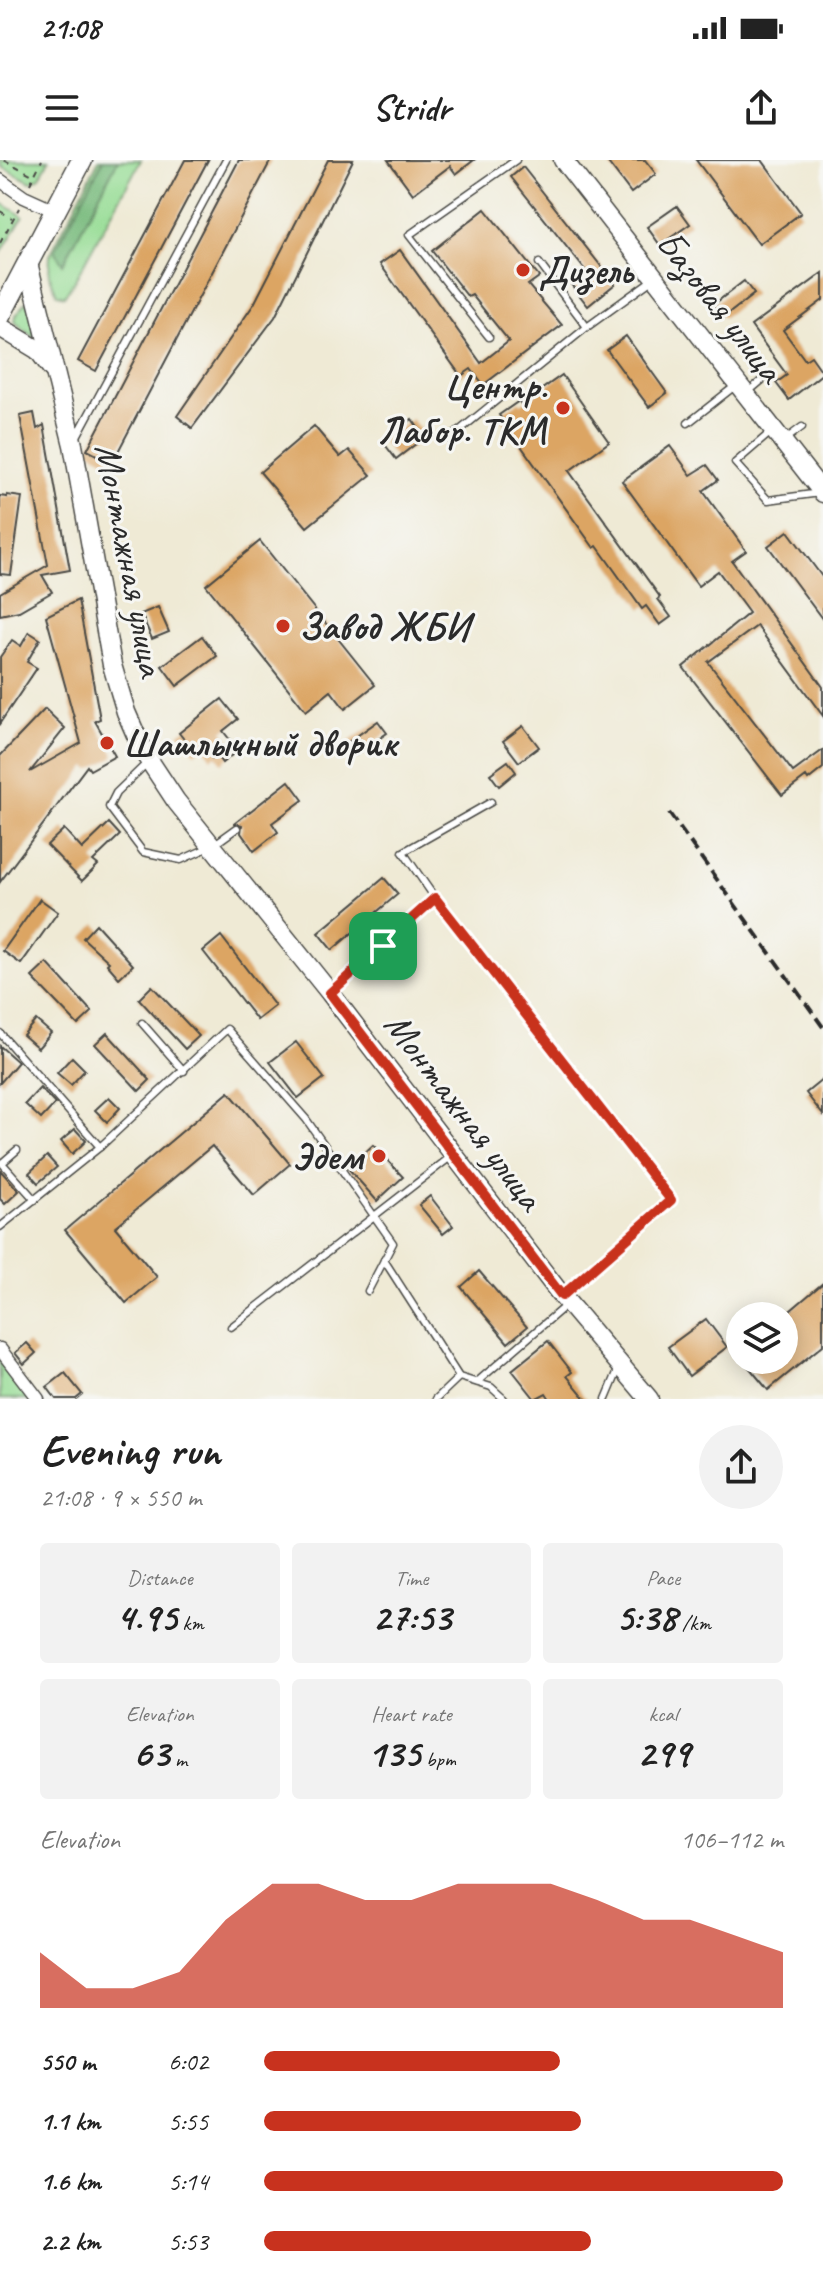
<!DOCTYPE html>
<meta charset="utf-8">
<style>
:root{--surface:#fff;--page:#f2f2f2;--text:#222;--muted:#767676;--accent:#c8321e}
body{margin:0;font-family:Caveat,sans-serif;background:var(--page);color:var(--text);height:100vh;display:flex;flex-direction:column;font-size:30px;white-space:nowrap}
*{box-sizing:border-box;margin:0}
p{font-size:26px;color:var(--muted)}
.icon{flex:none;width:44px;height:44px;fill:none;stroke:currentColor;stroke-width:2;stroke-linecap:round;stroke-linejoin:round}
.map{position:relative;height:1239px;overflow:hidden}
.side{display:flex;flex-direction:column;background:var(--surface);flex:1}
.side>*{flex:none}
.tools{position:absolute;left:726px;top:1142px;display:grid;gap:16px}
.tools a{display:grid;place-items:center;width:72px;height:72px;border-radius:50%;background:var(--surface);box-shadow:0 4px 20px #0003;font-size:40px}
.pin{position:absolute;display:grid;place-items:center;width:68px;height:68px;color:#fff;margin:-34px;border-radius:16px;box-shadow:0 4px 12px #0006}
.round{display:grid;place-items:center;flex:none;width:84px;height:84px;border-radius:42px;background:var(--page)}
.summary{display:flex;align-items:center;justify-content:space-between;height:136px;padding:0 40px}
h1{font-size:44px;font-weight:600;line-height:60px}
.metrics{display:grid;grid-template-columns:repeat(3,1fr);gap:12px;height:136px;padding:8px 40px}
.metrics div{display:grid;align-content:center;border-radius:8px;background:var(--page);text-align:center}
.metrics b{font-size:40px;font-weight:600}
.metrics small{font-size:22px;font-weight:400}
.metrics p{font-size:22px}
.chart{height:224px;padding:16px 40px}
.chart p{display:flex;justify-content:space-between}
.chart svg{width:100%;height:144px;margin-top:8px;fill:var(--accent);opacity:.7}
ul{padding:0 40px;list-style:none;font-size:26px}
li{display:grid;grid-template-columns:128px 96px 1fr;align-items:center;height:60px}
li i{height:20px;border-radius:10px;background:var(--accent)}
.status{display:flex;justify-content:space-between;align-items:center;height:56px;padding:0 40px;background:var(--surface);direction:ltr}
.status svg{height:22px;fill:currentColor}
header{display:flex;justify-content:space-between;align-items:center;height:104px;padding:0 40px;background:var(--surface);font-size:36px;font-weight:600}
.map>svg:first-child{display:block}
.green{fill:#98dd96;stroke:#628460;stroke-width:2}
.forest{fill:#7abc7f;stroke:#527455;stroke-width:2}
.building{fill:#dca564}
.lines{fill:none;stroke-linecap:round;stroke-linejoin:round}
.lane-casing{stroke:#484844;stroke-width:9}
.street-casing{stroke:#484844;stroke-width:15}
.secondary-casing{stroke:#484844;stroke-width:21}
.primary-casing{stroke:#484844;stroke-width:23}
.path{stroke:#484844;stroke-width:2;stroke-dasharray:6 6;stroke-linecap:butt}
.lane{stroke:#fff;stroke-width:6}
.street{stroke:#fff;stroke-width:12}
.secondary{stroke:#fff;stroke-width:18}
.primary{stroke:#fff;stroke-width:20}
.rail{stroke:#2b2b2b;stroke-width:4;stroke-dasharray:12 6;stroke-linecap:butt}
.route-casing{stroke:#fff;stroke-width:16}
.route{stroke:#c8321e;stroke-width:10}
.poi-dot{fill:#c8321e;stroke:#f6f6f2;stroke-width:3}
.labels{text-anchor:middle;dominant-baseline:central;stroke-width:6;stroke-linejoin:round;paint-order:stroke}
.poi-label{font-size:38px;font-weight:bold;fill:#2b2b2b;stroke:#f6f6f2;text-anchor:start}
.street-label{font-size:38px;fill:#2b2b2b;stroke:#f6f6f2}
</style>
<div class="status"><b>21:08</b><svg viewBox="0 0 49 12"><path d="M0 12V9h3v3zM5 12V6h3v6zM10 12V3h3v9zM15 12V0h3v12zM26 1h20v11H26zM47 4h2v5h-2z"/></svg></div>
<header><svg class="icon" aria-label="menu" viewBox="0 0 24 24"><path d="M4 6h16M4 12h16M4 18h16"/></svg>Stridr<svg class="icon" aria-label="share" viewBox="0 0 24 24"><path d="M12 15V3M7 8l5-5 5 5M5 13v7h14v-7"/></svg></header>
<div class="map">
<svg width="823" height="1239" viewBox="0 0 823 1239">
<rect width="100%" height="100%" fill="#f6f6f2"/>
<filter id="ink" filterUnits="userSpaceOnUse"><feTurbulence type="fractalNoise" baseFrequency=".0125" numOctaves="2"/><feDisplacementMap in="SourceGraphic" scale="16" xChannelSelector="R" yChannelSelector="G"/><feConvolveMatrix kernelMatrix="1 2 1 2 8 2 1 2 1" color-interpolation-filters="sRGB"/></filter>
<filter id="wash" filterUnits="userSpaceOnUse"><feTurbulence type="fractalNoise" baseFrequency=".006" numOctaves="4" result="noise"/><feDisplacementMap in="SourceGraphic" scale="32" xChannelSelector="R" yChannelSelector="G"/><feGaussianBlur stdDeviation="1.8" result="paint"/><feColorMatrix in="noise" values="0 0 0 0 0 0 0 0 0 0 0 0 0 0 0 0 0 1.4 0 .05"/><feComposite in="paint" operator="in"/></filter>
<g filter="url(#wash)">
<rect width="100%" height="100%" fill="#efead5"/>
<!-- green -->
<g class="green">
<path d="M 0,0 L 49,0 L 40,17 L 31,22 L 2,7 Z"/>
<path d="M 99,0 L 141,0 L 75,120 L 64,136 L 57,134 L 49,114 L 50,95 Z"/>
<path d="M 0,42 L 23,56 L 0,95 Z"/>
<path d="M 26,142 L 31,148 L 37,180 L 15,162 L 16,155 Z"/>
<path d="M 0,1196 L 33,1239 L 0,1239 Z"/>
</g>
<!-- forest -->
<path class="forest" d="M 103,0 L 118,0 L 63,104 L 55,91 Z"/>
<g id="blocks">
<!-- building -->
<g class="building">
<path d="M 185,0 L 208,0 L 96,211 L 78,201 Z"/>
<path d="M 239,0 L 271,0 L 112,303 L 87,290 Z"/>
<path d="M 328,0 L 353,0 L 275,157 L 192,268 L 177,256 L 254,144 Z"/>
<path d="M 388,0 L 474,0 L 456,14 L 450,6 L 413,34 Z"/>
<path d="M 606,0 L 645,0 L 656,14 L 631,33 Z"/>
<path d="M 696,0 L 762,0 L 801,53 L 759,84 Z"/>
<path d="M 523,7 L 615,124 L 588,146 L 570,123 L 585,110 L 511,17 Z"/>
<path d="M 677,46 L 690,64 L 660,85 L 647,67 Z"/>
<path d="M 485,49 L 539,117 L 528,125 L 562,165 L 483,225 L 471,209 L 461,216 L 380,104 L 400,90 L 481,203 L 509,181 L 472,135 L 468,137 L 432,91 Z"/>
<path d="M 823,113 L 823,140 L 783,170 L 805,200 L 811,196 L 823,213 L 789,240 L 776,223 L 787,215 L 751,166 Z"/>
<path d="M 744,121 L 754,134 L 723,158 L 713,145 Z"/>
<path d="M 626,176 L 667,233 L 649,247 L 607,190 Z"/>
<path d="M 562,215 L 609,282 L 569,311 L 660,437 L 658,439 L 671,457 L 660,465 L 646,446 L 642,449 L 597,386 L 594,388 L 499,255 L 519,241 L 521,244 Z"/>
<path d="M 34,253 L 37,269 L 44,265 L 70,410 L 42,415 L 52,432 L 19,451 L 0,455 L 0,433 L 48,405 L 20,256 Z"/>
<path d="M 412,259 L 425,277 L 396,299 L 383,282 Z"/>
<path d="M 314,266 L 340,297 L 349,290 L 371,315 L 307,367 L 260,312 Z"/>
<path d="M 670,286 L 691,315 L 707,305 L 718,320 L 703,331 L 746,391 L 732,401 L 823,527 L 823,556 L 757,466 L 708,502 L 793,612 L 823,590 L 823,608 L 808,620 L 806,617 L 782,635 L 683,507 L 749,453 L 718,411 L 698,426 L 622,321 Z"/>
<path d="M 7,335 L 22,337 L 11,415 L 0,414 L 0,336 L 7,337 Z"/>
<path d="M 788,371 L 823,418 L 823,460 L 768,386 Z"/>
<path d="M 260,381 L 375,525 L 345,549 L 331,531 L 306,551 L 206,425 Z"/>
<path d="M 78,440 L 100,559 L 95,561 L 115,596 L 90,610 L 87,606 L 0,722 L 0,596 L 45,549 L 65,568 L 30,612 L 81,583 L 46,456 Z"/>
<path d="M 158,447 L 169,472 L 152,479 L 141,454 Z"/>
<path d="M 29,472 L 40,479 L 27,502 L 37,508 L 0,563 L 0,497 L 12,480 L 21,486 Z"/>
<path d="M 202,476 L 217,496 L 177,526 L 162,506 Z"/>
<path d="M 222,539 L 238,559 L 223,571 L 238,590 L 222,603 L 216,595 L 212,598 L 203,586 L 195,593 L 179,573 Z"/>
<path d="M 378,561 L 387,573 L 356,595 L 347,583 Z"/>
<path d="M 523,566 L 539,587 L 519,602 L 503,581 Z"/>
<path d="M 508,601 L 516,612 L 499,626 L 490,614 Z"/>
<path d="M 289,621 L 303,640 L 272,663 L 278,672 L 254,691 L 241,673 L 242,665 L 235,663 Z"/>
<path d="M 109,663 L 120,675 L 93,701 L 98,705 L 82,721 L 47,685 L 64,669 L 82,689 Z"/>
<path d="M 384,718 L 398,734 L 332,790 L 318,773 Z"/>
<path d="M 40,739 L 58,752 L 21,804 L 3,791 Z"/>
<path d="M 96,764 L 133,805 L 119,818 L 107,804 L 109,802 L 83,778 Z"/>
<path d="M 221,776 L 275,846 L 257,860 L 203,791 Z"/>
<path d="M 47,803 L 92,852 L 78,865 L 32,817 Z"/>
<path d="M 152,826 L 199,876 L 185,889 L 139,839 Z"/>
<path d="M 36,860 L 51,873 L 38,888 L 23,875 Z"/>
<path d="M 107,873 L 150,920 L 139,931 L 95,884 Z"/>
<path d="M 296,882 L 324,918 L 298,938 L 270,902 Z"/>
<path d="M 0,886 L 18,902 L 0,923 Z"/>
<path d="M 72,897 L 85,910 L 71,925 L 57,913 Z"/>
<path d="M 823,919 L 823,955 L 806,933 Z"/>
<path d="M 40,928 L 55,944 L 41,959 L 25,944 Z"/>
<path d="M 229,932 L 290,1004 L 254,1035 L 212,986 L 115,1067 L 157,1117 L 126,1143 L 65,1070 Z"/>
<path d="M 109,937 L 120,948 L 107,962 L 95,950 Z"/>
<path d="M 75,969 L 86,981 L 72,994 L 61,981 Z"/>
<path d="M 373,985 L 403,1017 L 377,1041 L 348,1008 Z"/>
<path d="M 47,996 L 57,1007 L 38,1023 L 29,1013 Z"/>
<path d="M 0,1010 L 19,1031 L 5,1044 L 0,1039 Z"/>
<path d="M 430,1036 L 453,1066 L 443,1074 L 419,1045 Z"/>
<path d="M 479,1111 L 527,1167 L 508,1183 L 461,1127 Z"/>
<path d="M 823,1123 L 823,1185 L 768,1230 L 743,1200 L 784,1200 L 784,1156 Z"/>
<path d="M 706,1159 L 727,1187 L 689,1216 L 668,1187 Z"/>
<path d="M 548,1181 L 572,1212 L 567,1216 L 586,1239 L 550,1239 L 546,1233 L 535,1239 L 512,1210 Z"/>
<path d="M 27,1183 L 36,1193 L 24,1204 L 15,1193 Z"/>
<path d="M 65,1213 L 82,1234 L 76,1239 L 56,1239 L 47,1227 Z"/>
</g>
</g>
</g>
<g filter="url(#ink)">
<use href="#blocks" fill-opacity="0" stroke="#484844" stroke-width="2"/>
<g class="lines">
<defs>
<g id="lane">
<path d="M 539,103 L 587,167"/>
<path d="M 489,177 L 409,75 L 516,0"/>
<path d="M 748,232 L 767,216"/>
<path d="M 688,263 L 735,226"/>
<path d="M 771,272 L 735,303 L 768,340 L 820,333"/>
<path d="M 76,278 L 226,0"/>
<path d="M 449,279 L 587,167 L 652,120"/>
<path d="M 786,279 L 802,267"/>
<path d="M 148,602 L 116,633 L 109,647 L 143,692 L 181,700 L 212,686 L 237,668"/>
<path d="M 435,738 L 403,692 L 491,642"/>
<path d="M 332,832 L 435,738 L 671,1040 L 565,1134"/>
<path d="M 142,863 L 184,911"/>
<path d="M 0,873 L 100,987"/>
<path d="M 17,990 L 2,1003 L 35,1040"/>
<path d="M 0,1067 L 100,987 L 227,869 L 306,959 L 393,1083 L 368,1131"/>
<path d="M 384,1100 L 459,1217 L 491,1227 L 504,1239"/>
<path d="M 231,1167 L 453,995"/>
<path d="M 477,1222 L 565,1146"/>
<path d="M 436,1239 L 459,1217"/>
<path d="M 606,1239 L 619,1208"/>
</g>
<g id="street">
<path d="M 0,20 L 24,37 L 55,51"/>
<path d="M 0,1189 L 38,1239"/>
</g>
<g id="secondary">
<path d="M 563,0 L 823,333"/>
<path d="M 28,103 L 73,285 L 112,505 L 126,552 L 143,591 L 176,641 L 330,833 L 562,1136 L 649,1239"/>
<path d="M 0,167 L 38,190 L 52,209"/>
</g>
<path id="primary" d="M 0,156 L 82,0"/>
</defs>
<!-- lane casing -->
<use href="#lane" class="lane-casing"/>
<!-- street casing -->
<use href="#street" class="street-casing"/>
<!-- secondary casing -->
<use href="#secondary" class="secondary-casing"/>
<!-- primary casing -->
<use href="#primary" class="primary-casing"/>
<!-- path -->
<g class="path">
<path d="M 4,0 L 33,15"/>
<path d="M 30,24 L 42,0"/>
<path d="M 0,51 L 12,58"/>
<path d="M 0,83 L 19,48"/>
</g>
<!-- lane -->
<use href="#lane" class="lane"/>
<!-- street -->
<use href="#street" class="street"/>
<!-- secondary -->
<use href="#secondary" class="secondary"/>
<!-- primary -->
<use href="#primary" class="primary"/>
<!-- rail -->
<path class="rail" d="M 669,653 L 823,867"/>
</g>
</g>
<g class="lines" filter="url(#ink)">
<defs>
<path id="route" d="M 435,738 L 671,1040 L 562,1136 L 330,833 Z"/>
</defs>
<!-- route casing -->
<use href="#route" class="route-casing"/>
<!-- route -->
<use href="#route" class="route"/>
</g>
<!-- markers -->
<g class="poi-dot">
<circle cx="523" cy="110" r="8"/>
<circle cx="563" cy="248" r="8"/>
<circle cx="283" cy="466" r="8"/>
<circle cx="107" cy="583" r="8"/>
<circle cx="379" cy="996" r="8"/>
</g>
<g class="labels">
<!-- poi labels -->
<g class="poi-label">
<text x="539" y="110">Дизель</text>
<text x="547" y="226" text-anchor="end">Центр.<tspan x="547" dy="44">Лабор. ТКМ</tspan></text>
<text x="299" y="466">Завод ЖБИ</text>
<text x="123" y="583">Шашлычный дворик</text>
<text x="363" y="996" text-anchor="end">Эдем</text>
</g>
<!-- street labels -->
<g class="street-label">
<text transform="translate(720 146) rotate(52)">Базовая улица</text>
<text transform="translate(130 400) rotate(79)">Монтажная улица</text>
<text transform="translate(464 951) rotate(53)">Монтажная улица</text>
</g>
</g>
</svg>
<div class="tools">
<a><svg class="icon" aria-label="layers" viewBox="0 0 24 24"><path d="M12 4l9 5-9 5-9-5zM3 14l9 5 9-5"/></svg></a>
</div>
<div class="pin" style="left:383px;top:786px;background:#1e9e55"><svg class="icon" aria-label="arrive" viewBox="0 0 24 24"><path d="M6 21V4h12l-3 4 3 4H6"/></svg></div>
</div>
<section class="side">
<div class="summary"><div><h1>Evening run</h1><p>21:08 · 9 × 550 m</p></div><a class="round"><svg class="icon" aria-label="share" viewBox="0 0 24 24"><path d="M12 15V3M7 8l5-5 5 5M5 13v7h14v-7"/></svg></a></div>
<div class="metrics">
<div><p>Distance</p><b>4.95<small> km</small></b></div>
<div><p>Time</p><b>27:53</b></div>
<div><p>Pace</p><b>5:38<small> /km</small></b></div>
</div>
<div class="metrics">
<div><p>Elevation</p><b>63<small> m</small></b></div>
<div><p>Heart rate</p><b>135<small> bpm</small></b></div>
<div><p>kcal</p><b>299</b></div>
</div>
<div class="chart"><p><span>Elevation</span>106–112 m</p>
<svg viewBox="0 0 160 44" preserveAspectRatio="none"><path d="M0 44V27L10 38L20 38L30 33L40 17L50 6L60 6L70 11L80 11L90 6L100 6L110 6L120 11L130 17L140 17L150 22L160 27V44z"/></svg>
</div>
<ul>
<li><b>550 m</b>6:02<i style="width:57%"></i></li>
<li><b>1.1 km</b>5:55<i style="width:61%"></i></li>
<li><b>1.6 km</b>5:14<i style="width:100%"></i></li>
<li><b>2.2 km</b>5:53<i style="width:63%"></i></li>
</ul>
</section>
